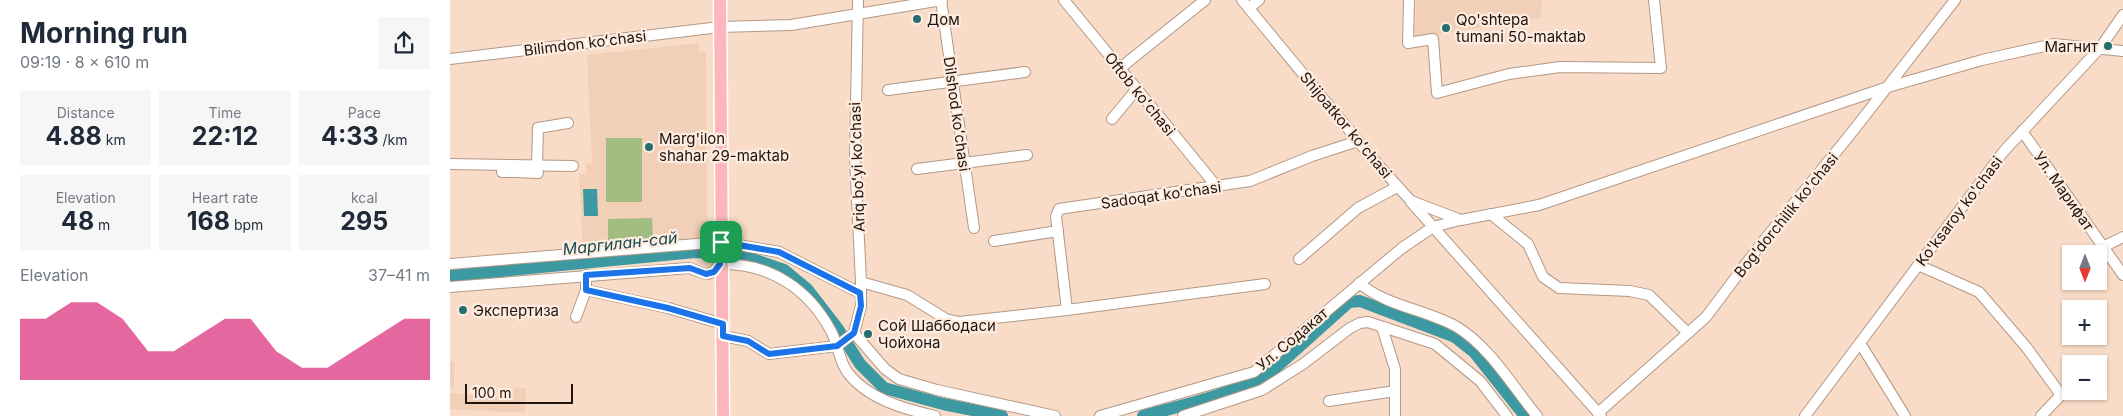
<!DOCTYPE html>
<meta charset="utf-8">
<style>
:root{--surface:#fff;--page:#f6f6f7;--text:#1f2937;--muted:#747a83;--accent:#db2777}
body{margin:0;font-family:Inter,sans-serif;background:var(--page);color:var(--text);height:100vh;display:flex;flex-direction:column;font-size:19px;white-space:nowrap}
*{box-sizing:border-box;margin:0}
p{font-size:16px;color:var(--muted)}
.icon{flex:none;width:28px;height:28px;fill:none;stroke:currentColor;stroke-width:2;stroke-linecap:round;stroke-linejoin:round}
.map{position:relative;flex:1;overflow:hidden}
.side{display:flex;flex-direction:column;background:var(--surface);width:450px}
.side>*{flex:none}
.needle{width:32px;rotate:180deg}
.buttons{position:absolute;left:1612px;top:245px;display:grid;gap:10px}
.buttons a{display:grid;place-items:center;width:45px;height:45px;border-radius:0px;background:var(--surface);box-shadow:0 1px 4px #0004;font-size:25px}
.scale{position:absolute;left:15px;bottom:12px;width:108px;box-sizing:border-box;padding-left:5px;border:2px solid #1f150e;border-top:0;font-size:14px;line-height:18px;white-space:nowrap;color:#1f150e;-webkit-text-stroke:4px #feece0;paint-order:stroke}
.pin{position:absolute;display:grid;place-items:center;width:42px;height:42px;color:#fff;margin:-21px;border-radius:10px;box-shadow:0 2px 8px #0006}
.round{display:grid;place-items:center;flex:none;width:52px;height:52px;border-radius:0px;background:var(--page)}
.headline{display:flex;align-items:center;justify-content:space-between;height:85px;padding:0 20px}
h1{font-size:28px;font-weight:700;line-height:38px}
.stats{display:grid;grid-template-columns:repeat(3,1fr);gap:8px;height:85px;padding:5px 20px}
.stats div{display:grid;align-content:center;border-radius:0px;background:var(--page);text-align:center}
.stats b{font-size:25px;font-weight:700}
.stats small{font-size:14px;font-weight:400}
.stats p{font-size:14px}
.chart{height:140px;padding:10px 20px}
.chart p{display:flex;justify-content:space-between}
.chart svg{width:100%;height:90px;margin-top:5px;fill:var(--accent);opacity:.7}
main{display:flex;flex:1;min-height:0}
.map>svg:first-child{display:block}
.built{fill:#f2cfb7}
.green{fill:#a2bd82}
.water{fill:#3d99a1}
.lines{fill:none;stroke-linecap:round;stroke-linejoin:round}
.river{stroke:#3d99a1;stroke-width:12}
.minor-casing{stroke:#b39885;stroke-width:12}
.major-casing{stroke:#fff;stroke-width:15}
.minor{stroke:#fff;stroke-width:10}
.major{stroke:#fcb6bc;stroke-width:12}
.route-casing{stroke:#fff;stroke-width:10}
.route{stroke:#1a73e8;stroke-width:6}
.poi-dot{fill:#236e6e;stroke:#feece0;stroke-width:2}
.labels{text-anchor:middle;dominant-baseline:central;stroke-width:4.5;stroke-linejoin:round;paint-order:stroke}
.poi-label{font-size:15px;fill:#1f150e;stroke:#feece0;text-anchor:start}
.street-label{font-size:15px;fill:#1f150e;stroke:#feece0}
.water-label{font-size:16px;font-style:italic;fill:#144a4f;stroke:#feece0}
</style>
<main>
<section class="side">
<div class="headline"><div><h1>Morning run</h1><p>09:19 · 8 × 610 m</p></div><a class="round"><svg class="icon" aria-label="share" viewBox="0 0 24 24"><path d="M12 15V3M7 8l5-5 5 5M5 13v7h14v-7"/></svg></a></div>
<div class="stats">
<div><p>Distance</p><b>4.88<small> km</small></b></div>
<div><p>Time</p><b>22:12</b></div>
<div><p>Pace</p><b>4:33<small> /km</small></b></div>
</div>
<div class="stats">
<div><p>Elevation</p><b>48<small> m</small></b></div>
<div><p>Heart rate</p><b>168<small> bpm</small></b></div>
<div><p>kcal</p><b>295</b></div>
</div>
<div class="chart"><p><span>Elevation</span>37–41 m</p>
<svg viewBox="0 0 160 44" preserveAspectRatio="none"><path d="M0 44V14L10 14L20 6L30 6L40 14L50 30L60 30L70 22L80 14L90 14L100 30L110 38L120 38L130 30L140 22L150 14L160 14V44z"/></svg>
</div>
</section>
<div class="map">
<svg width="1673" height="416" viewBox="0 0 1673 416">
<rect width="100%" height="100%" fill="#f9dcc8"/>
<!-- built -->
<g class="built">
<path d="M 966,0 L 1092,0 L 1091,18 L 965,38 Z"/>
<path d="M 249,43 L 249,52 L 256,51 L 257,239 L 133,249 L 129,174 L 136,174 L 136,164 L 142,163 L 137,55 Z"/>
<path d="M 0,361 L 5,361 L 4,388 L 0,388 Z"/>
<path d="M 64,387 L 76,388 L 75,413 L 0,409 L 0,393 L 63,397 Z"/>
</g>
<!-- green -->
<g class="green">
<rect x="156" y="138" width="36" height="64"/>
<path d="M 202,218 L 203,242 L 158,242 L 158,219 Z"/>
</g>
<!-- water -->
<path class="water" d="M 133,189 L 147,189 L 148,216 L 134,216 Z"/>
<g class="lines">
<!-- river -->
<g class="river">
<path d="M 0,276 L 245,252 L 291,255 L 334,270 L 357,289 L 388,329 L 410,364 L 434,388 L 493,404 L 552,416"/>
<path d="M 693,416 C 737,404 782,395 822,371 L 899,302 L 910,301 L 1005,337 L 1024,352 L 1075,416"/>
</g>
<defs>
<g id="minor">
<path d="M 491,0 L 524,228"/>
<path d="M 614,0 L 767,187"/>
<path d="M 792,0 L 923,159 L 961,201 L 1011,220 L 1089,205 L 1438,87 L 1532,60 L 1604,44 L 1673,51"/>
<path d="M 959,0 L 958,43 L 983,39 L 987,93 L 1059,74 L 1110,67 L 1211,68 L 1204,0"/>
<path d="M 799,8 L 809,0"/>
<path d="M 0,59 L 270,27 L 341,25 L 492,0"/>
<path d="M 669,69 L 755,0"/>
<path d="M 438,90 L 575,72"/>
<path d="M 662,119 L 686,90"/>
<path d="M 1572,131 L 1673,275"/>
<path d="M 0,164 L 123,166"/>
<path d="M 65,165 L 65,172 L 88,173"/>
<path d="M 87,165 L 88,128 L 118,123"/>
<path d="M 467,169 L 577,155"/>
<path d="M 52,172 L 65,172"/>
<path d="M 961,202 L 1151,416"/>
<path d="M 1041,214 L 1078,244 L 1093,277 L 1109,288 L 1180,291 L 1199,295 L 1238,333"/>
<path d="M 544,241 L 608,231"/>
<path d="M 1653,247 L 1673,237"/>
<path d="M 849,259 L 908,208 L 947,187"/>
<path d="M 0,264 L 271,242 L 329,252 L 410,293"/>
<path d="M 1468,265 L 1529,292 L 1577,348 L 1611,395 L 1591,416"/>
<path d="M 136,275 L 136,290 L 218,308 L 273,324"/>
<path d="M 411,282 L 457,295 L 496,319 L 509,322 L 617,310 L 606,216 L 609,209 L 800,181 L 862,156 L 908,141"/>
<path d="M 909,283 C 938,307 975,309 1007,327 C 1040,347 1063,387 1087,416"/>
<path d="M 0,287 L 239,268 C 255,273 258,280 270,264 C 319,263 358,288 381,331 C 388,343 389,362 398,373 C 418,399 454,409 485,416"/>
<path d="M 617,310 L 815,284"/>
<path d="M 126,317 L 136,290"/>
<path d="M 932,327 L 945,369 L 945,416"/>
<path d="M 404,333 L 435,369 L 449,379 L 487,390 L 605,416"/>
<path d="M 273,336 L 298,341 L 319,354 L 387,346 L 404,333 L 411,306 L 411,282 L 405,157 L 408,0"/>
<path d="M 1410,343 L 1455,416"/>
<path d="M 879,401 L 945,391"/>
<path d="M 1148,413 L 1256,317 L 1307,249 L 1403,131 L 1505,0"/>
<path d="M 650,416 L 804,372 L 952,248 L 983,227 L 1010,220"/>
<path d="M 733,416 L 812,390 L 853,364 L 900,328 L 910,323 L 918,322 L 985,344 L 1030,381 L 1057,416"/>
<path d="M 1355,416 L 1554,151 L 1650,48 L 1673,15"/>
</g>
<path id="major" d="M 270,0 L 273,416"/>
</defs>
<!-- minor casing -->
<use href="#minor" class="minor-casing"/>
<!-- major casing -->
<use href="#major" class="major-casing"/>
<!-- minor -->
<use href="#minor" class="minor"/>
<!-- major -->
<use href="#major" class="major"/>
</g>
<g class="lines">
<defs>
<path id="route" d="M 271,242 L 329,252 L 410,293 L 411,306 L 404,333 L 387,346 L 319,354 L 298,341 L 273,336 L 273,324 L 218,308 L 136,290 L 136,275 L 240,268 L 256,274 L 264,272 L 270,264 Z"/>
</defs>
<!-- route casing -->
<use href="#route" class="route-casing"/>
<!-- route -->
<use href="#route" class="route"/>
</g>
<!-- markers -->
<g class="poi-dot">
<circle cx="467" cy="19" r="5"/>
<circle cx="996" cy="28" r="5"/>
<circle cx="1658" cy="46" r="5"/>
<circle cx="199" cy="147" r="5"/>
<circle cx="13" cy="310" r="5"/>
<circle cx="418" cy="334" r="5"/>
</g>
<g class="labels">
<!-- poi labels -->
<g class="poi-label">
<text x="477" y="19">Дом</text>
<text x="1006" y="19">Qo'shtepa<tspan x="1006" dy="17">tumani 50-maktab</tspan></text>
<text x="1648" y="46" text-anchor="end">Магнит</text>
<text x="209" y="138">Marg'ilon<tspan x="209" dy="17">shahar 29-maktab</tspan></text>
<text x="23" y="310">Экспертиза</text>
<text x="428" y="325">Сой Шаббодаси<tspan x="428" dy="17">Чойхона</tspan></text>
</g>
<!-- street labels -->
<g class="street-label">
<text transform="translate(135 43) rotate(-7)">Bilimdon koʻchasi</text>
<text transform="translate(690 94) rotate(51)">Oftob koʻchasi</text>
<text transform="translate(507 114) rotate(82)">Dilshod koʻchasi</text>
<text transform="translate(896 125) rotate(50)">Shijoatkor koʻchasi</text>
<text transform="translate(407 167) rotate(-92)">Ariq boʻyi koʻchasi</text>
<text transform="translate(1614 191) rotate(55)">Ул. Марифат</text>
<text transform="translate(711 195) rotate(-8)">Sadoqat koʻchasi</text>
<text transform="translate(1509 211) rotate(-53)">Ko'ksaroy ko'chasi</text>
<text transform="translate(1336 215) rotate(-51)">Bog'dorchilik ko'chasi</text>
<text transform="translate(842 339) rotate(-40)">Ул. Содакат</text>
</g>
<!-- water labels -->
<g class="water-label">
<text transform="translate(170 243) rotate(-6)">Маргилан-сай</text>
</g>
</g>
</svg>
<div class="buttons">
<a><svg class="needle" viewBox="-14 -14 28 28"><path d="M0-13l5 13h-10z" fill="#e53935"/><path d="M0 13l5-13h-10z" fill="#747a83"/></svg></a>
<a>+</a>
<a>−</a>
</div>
<div class="scale">100 m</div>
<div class="pin" style="left:271px;top:242px;background:#1e9e55"><svg class="icon" aria-label="arrive" viewBox="0 0 24 24"><path d="M6 21V4h12l-3 4 3 4H6"/></svg></div>
</div>
</main>
